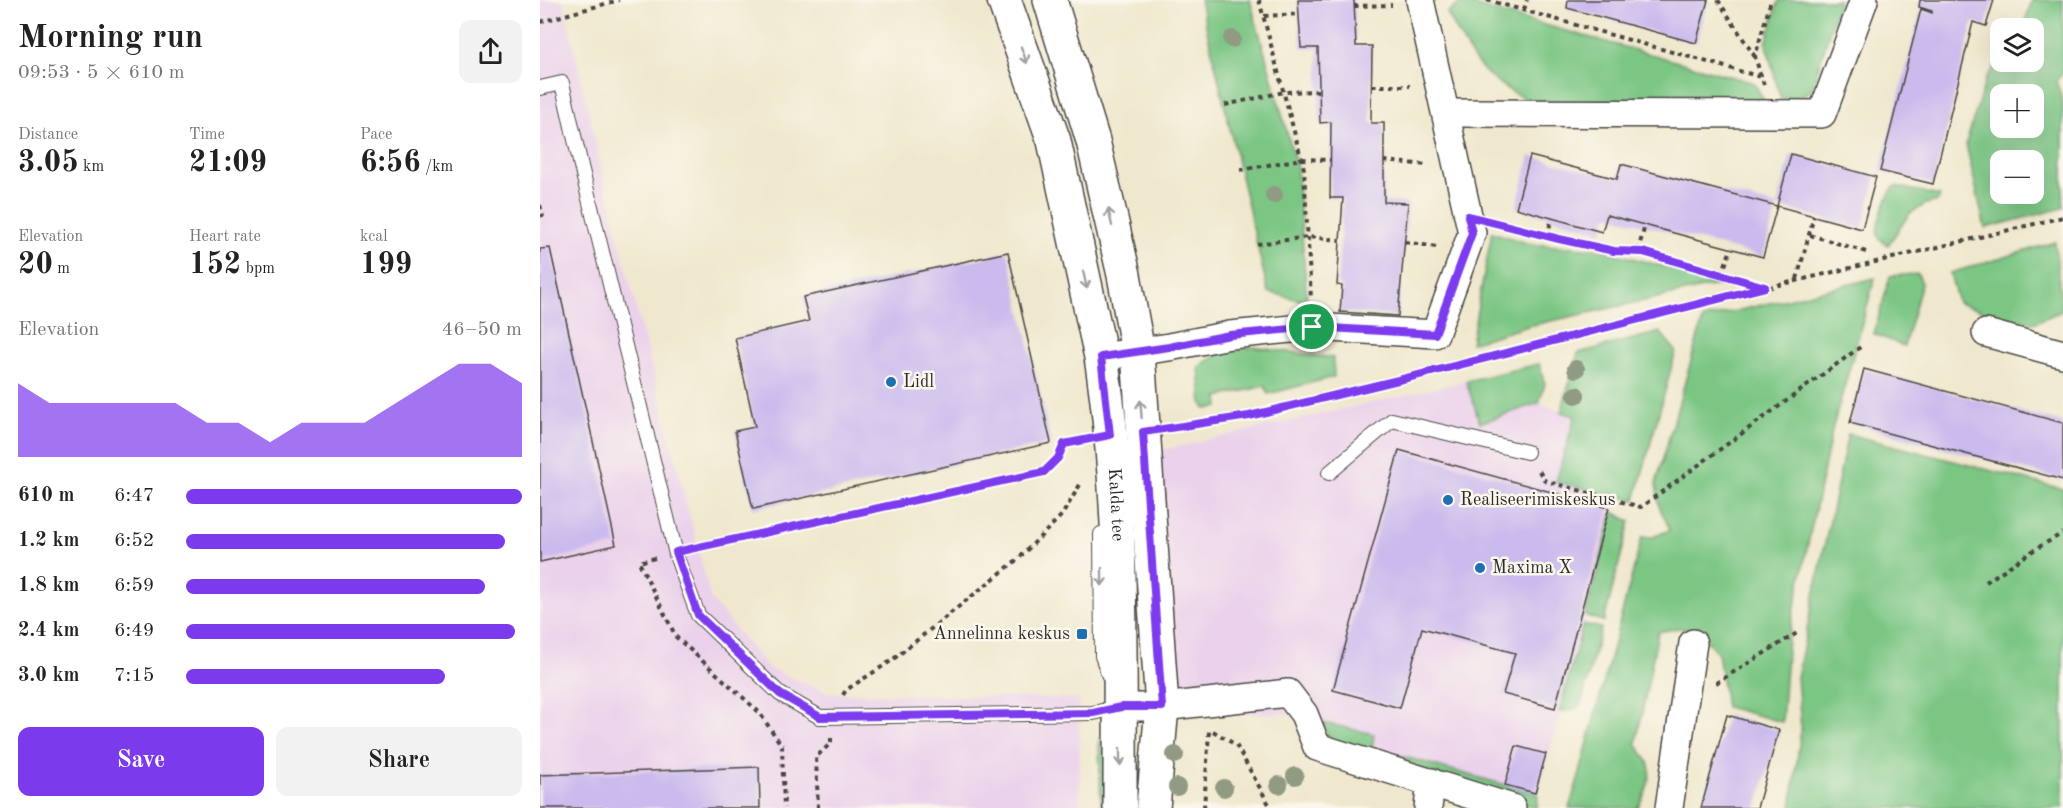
<!DOCTYPE html>
<meta charset="utf-8">
<style>
:root{--surface:#fff;--page:#f2f2f2;--text:#222;--muted:#767676;--accent:#7c3aed}
body{margin:0;font-family:"Old Standard TT",serif;background:var(--page);color:var(--text);height:100vh;display:flex;flex-direction:column;font-size:22px;white-space:nowrap}
*{box-sizing:border-box;margin:0}
p{font-size:20px;color:var(--muted)}
.icon{flex:none;width:33px;height:33px;fill:none;stroke:currentColor;stroke-width:2;stroke-linecap:round;stroke-linejoin:round}
.map{position:relative;flex:1;overflow:hidden}
.details{display:flex;flex-direction:column;background:var(--surface);width:540px}
.details>*{flex:none}
.buttons{position:absolute;left:1450px;top:18px;display:grid;gap:12px}
.buttons a{display:grid;place-items:center;width:54px;height:54px;border-radius:12px;background:var(--surface);box-shadow:0 6px 24px #0002;font-size:30px}
.pin{position:absolute;display:grid;place-items:center;width:51px;height:51px;color:#fff;margin:-26px;border:3px solid #fff;border-radius:50%;box-shadow:0 2px 6px #0007}
.round{display:grid;place-items:center;flex:none;width:63px;height:63px;border-radius:12px;background:var(--page)}
.head{display:flex;align-items:center;justify-content:space-between;height:102px;padding:0 18px}
h1{font-size:33px;font-weight:600;line-height:45px}
.metrics{display:grid;grid-template-columns:repeat(3,1fr);gap:9px;height:102px;padding:6px 18px}
.metrics div{display:grid;align-content:center}
.metrics b{font-size:30px;font-weight:600}
.metrics small{font-size:16px;font-weight:400}
.metrics p{font-size:16px}
.chart{height:168px;padding:12px 18px}
.chart p{display:flex;justify-content:space-between}
.chart svg{width:100%;height:108px;margin-top:6px;fill:var(--accent);opacity:.7}
.cta{display:flex;gap:12px;margin-top:auto;padding:12px 18px}
.cta a{flex:1;height:69px;border-radius:12px;background:var(--accent);color:#fff;font-size:24px;font-weight:600;line-height:69px;text-align:center}
.cta a+a{background:var(--page);color:var(--text)}
ul{padding:0 18px;list-style:none;font-size:20px}
li{display:grid;grid-template-columns:96px 72px 1fr;align-items:center;height:45px}
li i{height:15px;border-radius:8px;background:var(--accent)}
main{display:flex;flex:1;min-height:0}
.map>svg:first-child{display:block}
.built{fill:#ebd1eb}
.green{fill:#7cc684;stroke:#547858;stroke-width:1.5;fill-rule:evenodd}
.building{fill:#cabaed}
.lines{fill:none;stroke-linecap:round;stroke-linejoin:round}
.service-casing{stroke:#494743;stroke-width:16}
.minor-casing{stroke:#494743;stroke-width:30}
.tertiary-casing{stroke:#494743;stroke-width:36}
.path{stroke:#494743;stroke-width:4;stroke-dasharray:4.5 4.5;stroke-linecap:butt}
.service{stroke:#fff;stroke-width:14}
.minor{stroke:#fff;stroke-width:27}
.tertiary{stroke:#fff;stroke-width:33}
.tree{fill:#919a83}
.oneway{stroke:#a0a0a0}
.route-casing{stroke:#fff;stroke-width:12}
.route{stroke:#7c3aed;stroke-width:8}
.poi-dot{fill:#1f6fb2;stroke:#fbf7ec;stroke-width:2}
.labels{text-anchor:middle;dominant-baseline:central;stroke-width:5;stroke-linejoin:round;paint-order:stroke}
.poi-label{font-size:18px;fill:#2b2b2b;stroke:#fbf7ec;text-anchor:start}
.street-label{font-size:18px;fill:#2b2b2b;stroke:#fbf7ec}
</style>
<main>
<section class="details">
<div class="head"><div><h1>Morning run</h1><p>09:53 · 5 × 610 m</p></div><a class="round"><svg class="icon" aria-label="share" viewBox="0 0 24 24"><path d="M12 15V3M7 8l5-5 5 5M5 13v7h14v-7"/></svg></a></div>
<div class="metrics">
<div><p>Distance</p><b>3.05<small> km</small></b></div>
<div><p>Time</p><b>21:09</b></div>
<div><p>Pace</p><b>6:56<small> /km</small></b></div>
</div>
<div class="metrics">
<div><p>Elevation</p><b>20<small> m</small></b></div>
<div><p>Heart rate</p><b>152<small> bpm</small></b></div>
<div><p>kcal</p><b>199</b></div>
</div>
<div class="chart"><p><span>Elevation</span>46–50 m</p>
<svg viewBox="0 0 160 44" preserveAspectRatio="none"><path d="M0 44V14L10 22L20 22L30 22L40 22L50 22L60 30L70 30L80 38L90 30L100 30L110 30L120 22L130 14L140 6L150 6L160 14V44z"/></svg>
</div>
<ul>
<li><b>610 m</b>6:47<i style="width:100%"></i></li>
<li><b>1.2 km</b>6:52<i style="width:95%"></i></li>
<li><b>1.8 km</b>6:59<i style="width:89%"></i></li>
<li><b>2.4 km</b>6:49<i style="width:98%"></i></li>
<li><b>3.0 km</b>7:15<i style="width:77%"></i></li>
</ul>
<div class="cta"><a>Save</a><a>Share</a></div>
</section>
<div class="map">
<svg width="1523" height="808" viewBox="0 0 1523 808">
<rect width="100%" height="100%" fill="#fbf7ec"/>
<filter id="ink" filterUnits="userSpaceOnUse"><feTurbulence type="fractalNoise" baseFrequency=".0167" numOctaves="2"/><feDisplacementMap in="SourceGraphic" scale="12" xChannelSelector="R" yChannelSelector="G"/><feConvolveMatrix kernelMatrix="1 2 1 2 8 2 1 2 1" color-interpolation-filters="sRGB"/></filter>
<filter id="wash" filterUnits="userSpaceOnUse"><feTurbulence type="fractalNoise" baseFrequency=".008" numOctaves="4" result="noise"/><feDisplacementMap in="SourceGraphic" scale="24" xChannelSelector="R" yChannelSelector="G"/><feGaussianBlur stdDeviation="1.35" result="paint"/><feColorMatrix in="noise" values="0 0 0 0 0 0 0 0 0 0 0 0 0 0 0 0 0 1.4 0 .05"/><feComposite in="paint" operator="in"/></filter>
<g filter="url(#wash)">
<rect width="100%" height="100%" fill="#f0e8ce"/>
<!-- built -->
<g class="built">
<path d="M 0,0 L 23,0 L 67,193 L 171,599 L 228,668 L 290,693 L 539,699 L 540,808 L 0,808 Z"/>
<path d="M 926,381 L 940,423 L 999,403 L 1035,416 L 1016,482 L 1077,497 L 998,794 L 832,748 L 834,734 L 748,714 L 638,713 L 618,451 Z"/>
</g>
<!-- green -->
<g class="green">
<path d="M 660,0 L 710,0 L 757,168 L 767,302 L 728,292 Z"/>
<path d="M 1239,0 L 1299,0 L 1272,89 C 1265,96 1249,101 1240,97 L 1226,43 Z"/>
<path d="M 1492,0 L 1523,0 L 1523,72 L 1516,81 L 1523,103 L 1523,208 L 1445,228 L 1426,144 L 1446,78 L 1461,58 L 1461,62 L 1494,62 L 1494,28 L 1483,28 ZM 1461,94 L 1494,94 L 1494,128 L 1461,128 ZM 1461,160 L 1494,160 L 1494,194 L 1461,194 Z"/>
<path d="M 922,2 L 1214,83 L 1225,102 L 990,101 C 941,79 932,58 907,13 Z"/>
<path d="M 1355,186 L 1400,196 L 1398,201 L 1386,204 L 1370,213 L 1348,245 C 1344,243 1340,240 1338,235 C 1335,225 1348,192 1355,186 Z"/>
<path d="M 952,232 L 990,244 L 1058,249 L 1186,283 L 988,326 L 931,343 Z"/>
<path d="M 1515,242 L 1522,311 L 1493,323 L 1451,314 L 1418,303 L 1410,273 Z"/>
<path d="M 1378,274 L 1382,283 L 1364,346 L 1334,334 L 1350,276 Z"/>
<path d="M 1335,278 L 1292,430 L 1248,639 L 1242,722 L 1186,707 L 1178,653 L 1165,639 L 1153,631 L 1139,628 L 1118,632 L 1096,744 C 1100,750 1108,759 1109,765 C 1112,779 1104,798 1097,808 L 1029,808 L 1038,780 L 1102,537 L 1113,537 L 1130,530 L 1119,506 L 1116,483 L 1163,319 Z"/>
<path d="M 1120,332 L 1136,351 L 1095,500 L 1016,482 L 1035,416 L 1021,412 L 1038,353 Z"/>
<path d="M 713,347 L 793,358 L 794,377 L 728,394 L 725,386 L 678,397 L 679,407 L 666,409 L 662,404 L 659,367 L 678,353 Z"/>
<path d="M 999,364 L 1005,384 L 999,403 L 940,423 L 926,381 Z"/>
<path d="M 1308,434 L 1523,489 L 1523,808 L 1251,808 L 1261,729 L 1257,677 Z"/>
<path d="M 1073,512 L 1090,521 L 1064,621 L 1045,616 Z"/>
<path d="M 1043,624 L 1061,628 L 1041,704 L 1035,709 L 1019,712 Z"/>
<path d="M 784,723 L 834,734 L 832,748 L 998,794 L 997,808 L 800,742 C 790,738 784,735 784,723 Z"/>
<path d="M 559,737 L 564,751 L 571,808 L 561,808 Z"/>
</g>
<g id="blocks">
<!-- building -->
<g class="building">
<path d="M 758,0 L 814,0 L 816,46 L 832,46 L 831,123 L 844,123 L 844,202 L 868,203 L 858,316 L 800,312 L 802,286 L 797,285 L 803,198 L 790,198 L 791,122 L 780,123 L 778,48 L 761,48 Z"/>
<path d="M 1028,0 L 1168,0 L 1156,43 L 1027,8 Z"/>
<path d="M 1380,0 L 1454,0 L 1446,26 L 1433,22 L 1393,184 L 1340,171 L 1381,9 L 1392,13 L 1392,11 L 1379,7 Z"/>
<path d="M 1251,154 L 1336,177 L 1322,229 L 1237,206 Z"/>
<path d="M 990,156 L 1077,179 L 1081,164 L 1237,206 L 1223,257 L 1067,215 L 1062,232 L 976,208 Z"/>
<path d="M 10,248 L 76,545 L 0,562 L 0,249 Z"/>
<path d="M 468,252 L 511,443 L 213,509 L 195,431 L 215,427 L 195,338 L 269,321 L 263,297 Z"/>
<path d="M 1324,369 L 1523,423 L 1523,480 L 1310,423 Z"/>
<path d="M 859,450 L 1069,508 L 1015,708 L 963,694 L 975,653 L 882,628 L 860,708 L 793,690 Z"/>
<path d="M 1187,715 L 1239,730 L 1217,808 L 1161,808 Z"/>
<path d="M 976,746 L 1006,754 L 995,793 L 965,785 Z"/>
<path d="M 219,767 L 220,808 L 0,808 L 0,775 Z"/>
</g>
</g>
</g>
<g filter="url(#ink)">
<use href="#blocks" fill-opacity="0" stroke="#494743" stroke-width="1.5"/>
<g class="lines">
<defs>
<g id="service">
<path d="M 0,88 L 22,83 L 41,166 L 137,558 L 158,615 L 240,694 L 280,717 L 553,713 L 580,707"/>
<path d="M 789,473 L 852,420 L 987,452"/>
<path d="M 561,534 L 562,656 L 569,676"/>
</g>
<g id="minor">
<path d="M 906,113 L 1282,114 L 1324,0"/>
<path d="M 1446,333 L 1523,354"/>
<path d="M 561,357 L 629,347 L 690,335 L 772,327 L 895,334 L 932,233 L 880,0"/>
<path d="M 581,707 L 622,707 L 748,693 L 764,714 L 777,747 L 972,808"/>
<path d="M 888,808 L 891,782"/>
<path d="M 1129,808 L 1153,643"/>
</g>
<g id="tertiary">
<path id="s1" d="M 464,0 L 514,141 L 561,357 C 584,505 580,658 580,808"/>
<path d="M 510,0 L 553,141 L 584,275 L 598,352 L 622,707 L 613,808"/>
</g>
</defs>
<!-- service casing -->
<use href="#service" class="service-casing"/>
<!-- minor casing -->
<use href="#minor" class="minor-casing"/>
<!-- tertiary casing -->
<use href="#tertiary" class="tertiary-casing"/>
<!-- path -->
<g class="path">
<path d="M 719,0 L 764,169 L 771,299"/>
<path d="M 947,0 L 1221,77"/>
<path d="M 1178,0 L 1215,57"/>
<path d="M 814,6 L 852,5"/>
<path d="M 984,10 L 987,0"/>
<path d="M 724,16 L 759,14"/>
<path d="M 0,22 L 79,0"/>
<path d="M 1224,85 L 1215,57 L 1231,0"/>
<path d="M 832,86 L 870,86"/>
<path d="M 685,105 L 744,92 L 779,91"/>
<path d="M 844,161 L 888,165"/>
<path d="M 700,170 L 761,159 L 791,160"/>
<path d="M 0,205 L 3,217"/>
<path d="M 958,223 L 1074,251 L 1103,252 L 1224,287"/>
<path d="M 1270,235 L 1326,252"/>
<path d="M 1007,236 L 1012,218"/>
<path d="M 865,242 L 896,247"/>
<path d="M 717,244 L 768,237 L 800,240"/>
<path d="M 1098,251 L 1105,225"/>
<path d="M 1182,274 L 1191,249"/>
<path d="M 1257,279 L 1274,216"/>
<path d="M 633,427 C 780,404 924,364 1067,327 C 1219,289 1371,254 1523,217"/>
<path d="M 999,471 L 1005,481 L 1101,507 L 1323,345"/>
<path d="M 157,547 L 504,472 L 518,458 L 524,444 L 540,440"/>
<path d="M 115,558 L 99,562 L 136,637 L 219,712 L 242,746 L 244,808"/>
<path d="M 1446,582 L 1494,550 L 1523,533"/>
<path d="M 1176,683 L 1257,633"/>
<path d="M 303,695 L 306,690 L 351,661 L 478,559 L 522,515 L 541,483"/>
<path d="M 673,731 L 696,745 L 731,808"/>
<path d="M 278,808 L 276,757 L 291,743 L 291,738"/>
<path d="M 664,808 L 669,731"/>
</g>
<!-- service -->
<use href="#service" class="service"/>
<!-- minor -->
<use href="#minor" class="minor"/>
<!-- tertiary -->
<use href="#tertiary" class="tertiary"/>
</g>
<!-- trees -->
<g class="tree">
<circle cx="692" cy="39" r="9"/>
<circle cx="734" cy="195" r="9"/>
<circle cx="1036" cy="369" r="9"/>
<circle cx="1036" cy="395" r="9"/>
<circle cx="635" cy="755" r="9"/>
<circle cx="755" cy="776" r="9"/>
<circle cx="739" cy="785" r="9"/>
<circle cx="637" cy="787" r="9"/>
<circle cx="684" cy="788" r="9"/>
</g>
<!-- one-way arrows -->
<defs><path id="oneway-shaft" d="M-6 0H5M1.5-3L5.5 0L1.5 3" fill="none" stroke-width="1.6" stroke-linecap="round" stroke-linejoin="round" transform="scale(1.5)"/></defs>
<g class="oneway">
<use href="#oneway-shaft" transform="translate(484 55) rotate(70)"/>
<use href="#oneway-shaft" transform="translate(570 217) rotate(-103)"/>
<use href="#oneway-shaft" transform="translate(545 280) rotate(78)"/>
<use href="#oneway-shaft" transform="translate(601 409) rotate(-94)"/>
<use href="#oneway-shaft" transform="translate(562 577) rotate(90)"/>
<use href="#oneway-shaft" transform="translate(580 757) rotate(90)"/>
</g>
</g>
<g class="lines" filter="url(#ink)">
<defs>
<path id="route" d="M 928,216 L 1019,239 L 1074,251 L 1103,252 L 1225,287 L 879,375 L 709,416 L 603,432 L 622,707 L 581,707 L 553,713 L 280,717 L 240,694 L 158,615 L 136,552 L 504,472 L 518,458 L 524,444 L 570,435 L 561,357 L 629,347 L 690,335 L 772,327 L 895,334 L 932,233 Z"/>
</defs>
<!-- route casing -->
<use href="#route" class="route-casing"/>
<!-- route -->
<use href="#route" class="route"/>
</g>
<!-- markers -->
<g class="poi-dot">
<circle cx="351" cy="382" r="6"/>
<circle cx="908" cy="500" r="6"/>
<circle cx="940" cy="568" r="6"/>
<rect x="536" y="628" width="12" height="12" rx="3"/>
</g>
<g class="labels">
<!-- poi labels -->
<g class="poi-label">
<text x="363" y="382">Lidl</text>
<text x="920" y="500">Realiseerimiskeskus</text>
<text x="952" y="568">Maxima X</text>
<text x="530" y="634" text-anchor="end">Annelinna keskus</text>
</g>
<!-- street labels -->
<g class="street-label">
<text stroke="none"><textPath href="#s1" startOffset="519">Kalda tee</textPath></text>
</g>
</g>
</svg>
<div class="buttons">
<a><svg class="icon" aria-label="layers" viewBox="0 0 24 24"><path d="M12 4l9 5-9 5-9-5zM3 14l9 5 9-5"/></svg></a>
<a>+</a>
<a>−</a>
</div>
<div class="pin" style="left:772px;top:327px;background:#1e9e55"><svg class="icon" aria-label="arrive" viewBox="0 0 24 24"><path d="M6 21V4h12l-3 4 3 4H6"/></svg></div>
</div>
</main>
